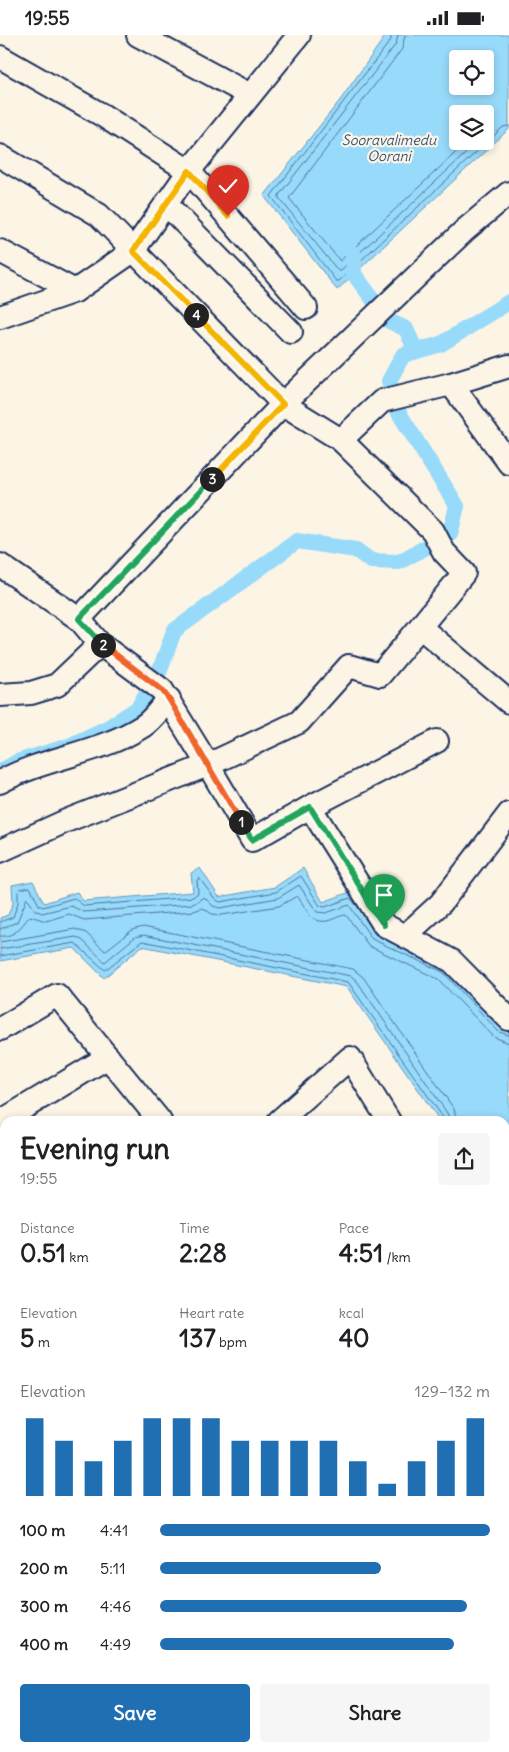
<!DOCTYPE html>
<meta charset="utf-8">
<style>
:root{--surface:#fff;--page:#f6f6f6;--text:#202124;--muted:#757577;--accent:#1f6fb2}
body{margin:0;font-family:Delius,sans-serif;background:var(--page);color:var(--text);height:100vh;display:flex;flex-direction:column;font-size:19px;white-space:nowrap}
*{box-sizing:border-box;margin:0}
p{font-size:16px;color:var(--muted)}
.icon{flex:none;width:28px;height:28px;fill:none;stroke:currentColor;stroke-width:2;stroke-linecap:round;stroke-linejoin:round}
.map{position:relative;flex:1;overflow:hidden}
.panel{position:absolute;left:0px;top:1081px;width:510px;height:636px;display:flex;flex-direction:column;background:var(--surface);border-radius:15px 15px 0 0;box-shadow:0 2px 8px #0003}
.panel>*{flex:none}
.buttons{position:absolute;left:449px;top:15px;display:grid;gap:10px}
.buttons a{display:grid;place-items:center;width:45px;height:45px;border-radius:5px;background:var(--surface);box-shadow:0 2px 8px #0003;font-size:25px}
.pin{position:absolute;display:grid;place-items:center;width:42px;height:42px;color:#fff;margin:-51px -21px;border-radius:50% 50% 50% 0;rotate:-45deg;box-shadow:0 0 5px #0007}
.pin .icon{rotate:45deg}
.km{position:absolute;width:25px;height:25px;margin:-12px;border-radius:50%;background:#222;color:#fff;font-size:14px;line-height:25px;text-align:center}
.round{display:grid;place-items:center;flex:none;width:52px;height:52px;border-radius:5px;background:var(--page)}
.head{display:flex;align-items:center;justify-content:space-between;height:85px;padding:0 20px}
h1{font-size:28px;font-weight:700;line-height:38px}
.figures{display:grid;grid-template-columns:repeat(3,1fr);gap:8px;height:85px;padding:5px 20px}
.figures div{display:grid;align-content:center}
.figures b{font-size:25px;font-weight:700}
.figures small{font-size:14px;font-weight:400}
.figures p{font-size:14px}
.chart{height:140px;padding:10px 20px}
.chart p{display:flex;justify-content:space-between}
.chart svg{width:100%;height:90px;margin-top:5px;stroke:var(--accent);stroke-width:6}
.action{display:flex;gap:10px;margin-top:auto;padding:10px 20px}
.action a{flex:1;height:58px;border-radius:5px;background:var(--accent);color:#fff;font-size:20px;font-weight:700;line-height:58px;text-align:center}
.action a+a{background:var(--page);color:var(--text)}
ul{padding:0 20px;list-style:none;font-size:16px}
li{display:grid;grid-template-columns:80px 60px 1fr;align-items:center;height:38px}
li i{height:12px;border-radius:6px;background:var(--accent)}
.status{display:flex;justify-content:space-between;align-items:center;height:35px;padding:0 25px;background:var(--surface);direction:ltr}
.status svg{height:14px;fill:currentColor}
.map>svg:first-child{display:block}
.water{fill:#98dafa;stroke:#6696bc;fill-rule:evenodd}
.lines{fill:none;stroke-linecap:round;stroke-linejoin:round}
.shore{stroke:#4d739c;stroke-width:1}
.canal{stroke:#98dafa;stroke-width:16}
.minor-casing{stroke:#1b2f5e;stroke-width:26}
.minor{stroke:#fcf5e5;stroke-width:22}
.split-1-casing{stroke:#fff;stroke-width:10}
.split-2-casing{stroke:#fff;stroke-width:10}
.split-3-casing{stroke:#fff;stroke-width:10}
.split-4-casing{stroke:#fff;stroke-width:10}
.split-5-casing{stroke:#fff;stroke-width:10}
.split-1{stroke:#22a559;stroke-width:6}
.split-2{stroke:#f0652b;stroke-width:6}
.split-3{stroke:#22a559;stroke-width:6}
.split-4{stroke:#f5b400;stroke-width:6}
.split-5{stroke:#f5b400;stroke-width:6}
.labels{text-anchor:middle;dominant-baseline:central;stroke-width:4.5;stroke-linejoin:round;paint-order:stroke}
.water-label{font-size:14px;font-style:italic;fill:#34517d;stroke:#fcf5e5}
</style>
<div class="status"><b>19:55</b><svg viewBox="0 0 49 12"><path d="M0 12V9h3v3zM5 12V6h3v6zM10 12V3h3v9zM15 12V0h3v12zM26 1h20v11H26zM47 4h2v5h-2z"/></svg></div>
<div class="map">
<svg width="509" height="1717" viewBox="0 0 509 1717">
<rect width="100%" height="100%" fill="#fcf5e5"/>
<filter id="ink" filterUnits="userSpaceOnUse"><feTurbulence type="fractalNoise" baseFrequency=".02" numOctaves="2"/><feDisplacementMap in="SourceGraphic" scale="10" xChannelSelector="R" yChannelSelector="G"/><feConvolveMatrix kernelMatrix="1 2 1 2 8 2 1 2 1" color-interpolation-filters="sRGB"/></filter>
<g filter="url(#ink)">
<!-- water -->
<g class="water">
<path d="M 386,0 L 509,0 L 509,94 L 337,255 L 264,161 L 341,64 ZM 458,24 L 485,24 L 485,51 L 458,51 ZM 458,79 L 485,79 L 485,106 L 458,106 Z"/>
<path d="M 200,833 L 219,862 L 275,852 L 303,833 L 323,867 L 353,856 L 450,928 L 509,991 L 509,1150 L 505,1155 L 505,1086 L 440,1086 L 347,952 L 142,911 L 104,943 L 74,913 L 0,926 L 0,883 L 8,880 L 13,868 L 12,850 L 33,846 L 44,868 L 77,857 L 83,866 L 193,857 L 191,838 Z"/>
</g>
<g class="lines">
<!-- shore -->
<g class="shore">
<path d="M 391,0 L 391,5 L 271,161 L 336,246 L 339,246 L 503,92 L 509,91"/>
<path d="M 398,0 L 396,9 L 279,160 L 279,163 L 339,237 L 479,106"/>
<path d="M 405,0 L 402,14 L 289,163 L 340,226 L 468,106"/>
<path d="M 0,887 L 13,882 L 18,868 L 18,856 L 20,854 L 30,852 L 39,870 L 43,872 L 74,863 L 84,871 L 193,862 L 198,858 L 197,845 L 199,843 L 215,864 L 220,867 L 276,857 L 301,841 L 320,871 L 325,872 L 350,863 L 359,873"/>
<path d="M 0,894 L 17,887 L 27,863 L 35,875 L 42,878 L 71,871 L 84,877 L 193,869 L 204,862 L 213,871 L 220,873 L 278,863 L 299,850 L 317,877 L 326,878 L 349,870 L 372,904 L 443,937 L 499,997 L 509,1000"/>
<path d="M 0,901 C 15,903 21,891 30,881 L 46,886 L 69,879 L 84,885 L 194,876 L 203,873 L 212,879 L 222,880 L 279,871 L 297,861 C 306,871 309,889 327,886 C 333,885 340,880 346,880 L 369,911 L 438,944 L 494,1002 L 509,1008"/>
<path d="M 0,907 L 75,894 L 86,898 L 105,916 L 132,895 L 143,892 L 353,934 L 363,942 L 454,1074 L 457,1086"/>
<path d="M 0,914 L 76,902 L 82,905 L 105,927 L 135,902 L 143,900 L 351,941 L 357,946 L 447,1078 L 450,1086"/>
<path d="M 0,921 L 75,908 L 105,935 L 142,906 L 348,947 L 442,1081 L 443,1086"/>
</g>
<!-- canal -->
<g class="canal">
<path d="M 353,218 L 354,239 L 389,286 L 406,294 L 416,316"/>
<path d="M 0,737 L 17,727 L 69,711 L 109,692 L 138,673 L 160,635 L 174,596 L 297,506 L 356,515 L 371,526 L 399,527 L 450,499 L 457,471 L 399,378 L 389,346 L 403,320 L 441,309 L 509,267"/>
</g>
<defs>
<g id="minor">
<path d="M 138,0 L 250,60"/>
<path d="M 0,22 L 102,80 L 189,136 L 306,273"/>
<path d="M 0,121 L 99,180 L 283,369 L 341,405 L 433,496 L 444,517 L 464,538 L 420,592 L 509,667"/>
<path d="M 166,169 L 291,297"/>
<path d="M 0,216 L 75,256 L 133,216 L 189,136 L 299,0"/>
<path d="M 0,282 L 75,256"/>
<path d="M 451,349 L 509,331"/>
<path d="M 341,405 L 382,366 L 451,349 L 509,428"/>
<path d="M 0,530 L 79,584 L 100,609 L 162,655 L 208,730 L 299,687 L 349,631 L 380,640 L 420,592"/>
<path d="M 79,584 L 283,369 L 465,195 L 509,158"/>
<path d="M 0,660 L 31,658 L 57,650 L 100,609"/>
<path d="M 0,747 C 45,722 99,719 143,691 C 153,685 161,672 169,664"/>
<path d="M 310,772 L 384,890 L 405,901 L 441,868 L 509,779"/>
<path d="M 0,816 L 66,786 L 208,730 L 252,805 L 310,772 L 437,706"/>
<path d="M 405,901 L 452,926 L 509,984"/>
<path d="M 0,994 L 57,960 L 160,1086"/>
<path d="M 279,1086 L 350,1023 L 389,1086"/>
<path d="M 0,1087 L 108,1022"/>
<path d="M 0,1199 L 5,1197"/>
<path d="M 505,1273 L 509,1278"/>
<path d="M 0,1312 L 5,1322"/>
<path d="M 505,1387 L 509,1383"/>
<path d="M 0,1426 L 5,1462"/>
<path d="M 0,1500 L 5,1487"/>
<path d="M 505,1694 L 509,1691"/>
<path d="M 122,1717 L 127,1712"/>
<path d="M 478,1717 L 484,1712"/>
</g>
</defs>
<!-- minor casing -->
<use href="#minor" class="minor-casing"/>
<!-- minor -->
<use href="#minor" class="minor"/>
</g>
</g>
<g class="lines" filter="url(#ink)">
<defs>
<path id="split-1" d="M 241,787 L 252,805 L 310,772 L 384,890"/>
<path id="split-2" d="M 103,610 L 162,655 L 169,664 L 241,787"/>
<path id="split-3" d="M 103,610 L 79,584 L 212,444"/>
<path id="split-4" d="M 196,280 L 283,369 L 212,444"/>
<path id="split-5" d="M 196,280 L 133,216 L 189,136 L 228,181"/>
</defs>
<!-- split-1 casing -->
<use href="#split-1" class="split-1-casing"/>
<!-- split-2 casing -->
<use href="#split-2" class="split-2-casing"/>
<!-- split-3 casing -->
<use href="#split-3" class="split-3-casing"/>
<!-- split-4 casing -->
<use href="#split-4" class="split-4-casing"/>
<!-- split-5 casing -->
<use href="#split-5" class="split-5-casing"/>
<!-- split-1 -->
<use href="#split-1" class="split-1"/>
<!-- split-2 -->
<use href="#split-2" class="split-2"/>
<!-- split-3 -->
<use href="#split-3" class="split-3"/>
<!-- split-4 -->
<use href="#split-4" class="split-4"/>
<!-- split-5 -->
<use href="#split-5" class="split-5"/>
</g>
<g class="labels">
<!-- water labels -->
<g class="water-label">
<text x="389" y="105">Sooravalimedu<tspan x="389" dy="16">Oorani</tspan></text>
</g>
</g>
</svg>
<div class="buttons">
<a><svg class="icon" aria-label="locate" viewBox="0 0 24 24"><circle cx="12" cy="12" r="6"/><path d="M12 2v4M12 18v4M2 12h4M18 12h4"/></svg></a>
<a><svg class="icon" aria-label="layers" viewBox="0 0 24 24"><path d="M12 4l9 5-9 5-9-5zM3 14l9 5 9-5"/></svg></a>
</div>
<div class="pin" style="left:384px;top:890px;background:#1e9e55"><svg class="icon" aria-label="arrive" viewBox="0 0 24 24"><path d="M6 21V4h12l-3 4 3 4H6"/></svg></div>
<div class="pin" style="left:228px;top:181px;background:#d93025"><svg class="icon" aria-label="check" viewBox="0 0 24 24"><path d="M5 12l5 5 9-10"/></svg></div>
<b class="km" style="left:241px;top:787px">1</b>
<b class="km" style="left:103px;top:610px">2</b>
<b class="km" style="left:212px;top:444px">3</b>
<b class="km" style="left:196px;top:280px">4</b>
<section class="panel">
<div class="head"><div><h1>Evening run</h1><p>19:55</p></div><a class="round"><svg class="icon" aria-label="share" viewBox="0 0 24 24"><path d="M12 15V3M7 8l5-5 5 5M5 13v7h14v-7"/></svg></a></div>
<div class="figures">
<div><p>Distance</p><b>0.51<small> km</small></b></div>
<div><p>Time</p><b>2:28</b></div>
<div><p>Pace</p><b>4:51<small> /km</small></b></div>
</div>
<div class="figures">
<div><p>Elevation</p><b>5<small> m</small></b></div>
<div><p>Heart rate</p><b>137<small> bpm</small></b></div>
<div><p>kcal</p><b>40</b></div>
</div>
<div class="chart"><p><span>Elevation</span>129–132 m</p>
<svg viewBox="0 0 160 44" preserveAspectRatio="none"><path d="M5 44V6M15 44V17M25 44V27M35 44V17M45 44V6M55 44V6M65 44V6M75 44V17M85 44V17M95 44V17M105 44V17M115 44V27M125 44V38M135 44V27M145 44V17M155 44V6"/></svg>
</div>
<ul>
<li><b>100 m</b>4:41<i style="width:100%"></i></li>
<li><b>200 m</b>5:11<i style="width:67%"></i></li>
<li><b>300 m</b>4:46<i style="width:93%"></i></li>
<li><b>400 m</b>4:49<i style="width:89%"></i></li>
</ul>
<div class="action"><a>Save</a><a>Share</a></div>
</section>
</div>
